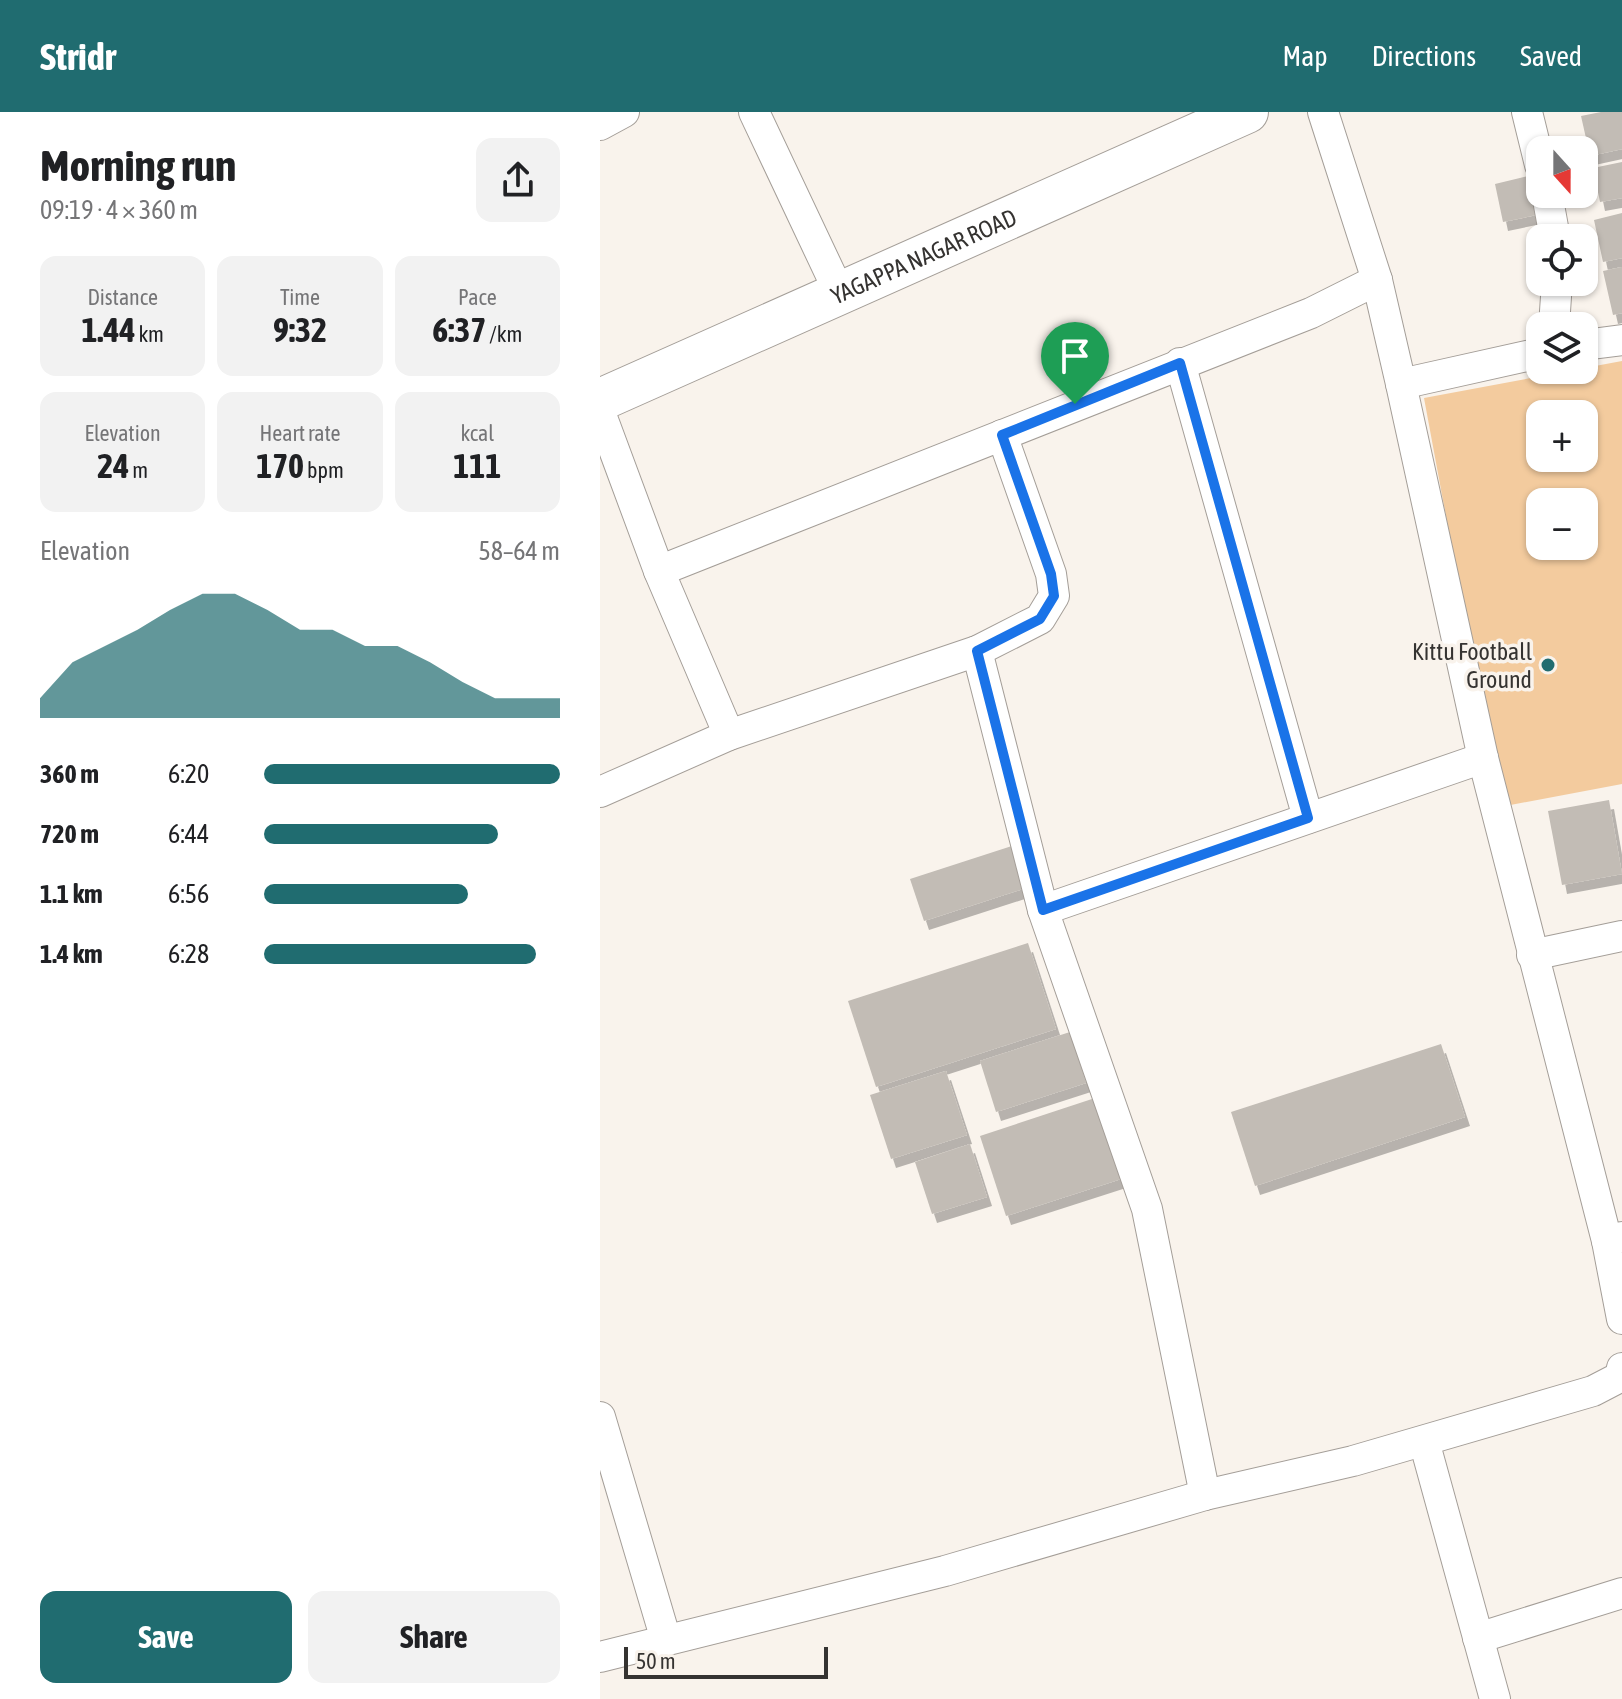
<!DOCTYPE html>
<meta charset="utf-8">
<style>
:root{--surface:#fff;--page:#f2f2f2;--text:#202124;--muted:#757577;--accent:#206c70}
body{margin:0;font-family:"Asap Condensed",sans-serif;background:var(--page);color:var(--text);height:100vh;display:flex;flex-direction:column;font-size:30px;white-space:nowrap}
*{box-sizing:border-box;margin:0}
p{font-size:26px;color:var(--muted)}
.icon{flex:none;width:44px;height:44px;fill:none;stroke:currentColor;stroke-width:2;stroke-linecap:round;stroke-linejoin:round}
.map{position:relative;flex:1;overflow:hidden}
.panel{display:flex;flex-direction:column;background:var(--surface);width:600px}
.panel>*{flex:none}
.needle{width:52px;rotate:159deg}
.fabs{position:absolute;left:926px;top:24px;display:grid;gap:16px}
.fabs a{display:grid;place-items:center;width:72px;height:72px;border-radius:16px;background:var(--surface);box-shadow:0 2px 6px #0004;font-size:40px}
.scale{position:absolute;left:24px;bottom:20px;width:204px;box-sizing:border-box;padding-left:8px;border:4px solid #353331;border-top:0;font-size:22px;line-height:28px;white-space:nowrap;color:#353331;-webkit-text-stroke:6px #f9f3ec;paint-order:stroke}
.pin{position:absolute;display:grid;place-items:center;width:68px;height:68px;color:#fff;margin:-82px -34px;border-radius:50% 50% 50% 0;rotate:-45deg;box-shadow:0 0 8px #0007}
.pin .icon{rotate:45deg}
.round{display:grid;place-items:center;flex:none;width:84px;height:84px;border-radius:16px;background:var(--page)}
.overview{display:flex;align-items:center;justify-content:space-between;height:136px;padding:0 40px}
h1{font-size:44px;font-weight:700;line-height:60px}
.figures{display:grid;grid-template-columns:repeat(3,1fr);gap:12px;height:136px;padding:8px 40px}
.figures div{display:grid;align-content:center;border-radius:16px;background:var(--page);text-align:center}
.figures b{font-size:34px;font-weight:700}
.figures small{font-size:22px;font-weight:400}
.figures p{font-size:22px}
.chart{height:224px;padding:16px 40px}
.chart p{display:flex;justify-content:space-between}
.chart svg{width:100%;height:144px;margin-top:8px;fill:var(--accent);opacity:.7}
.cta{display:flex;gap:16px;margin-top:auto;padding:16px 40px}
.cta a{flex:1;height:92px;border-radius:16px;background:var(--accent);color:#fff;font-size:32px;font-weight:700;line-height:92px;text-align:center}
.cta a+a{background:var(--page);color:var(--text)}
ul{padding:0 40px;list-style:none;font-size:26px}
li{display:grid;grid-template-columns:128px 96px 1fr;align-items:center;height:60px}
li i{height:20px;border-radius:10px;background:var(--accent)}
header{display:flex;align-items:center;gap:48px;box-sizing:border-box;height:112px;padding:0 40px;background:var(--accent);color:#fff}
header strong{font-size:38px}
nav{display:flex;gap:44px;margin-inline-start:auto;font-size:28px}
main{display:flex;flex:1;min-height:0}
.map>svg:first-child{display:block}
.green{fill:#f3cb9e;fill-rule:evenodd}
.building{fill:#c2bcb5;filter:url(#shadow)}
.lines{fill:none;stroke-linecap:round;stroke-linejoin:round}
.street-casing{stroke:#a49e98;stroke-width:32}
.secondary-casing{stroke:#a49e98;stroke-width:44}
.street{stroke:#fff;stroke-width:30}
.secondary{stroke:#fff;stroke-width:42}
.route-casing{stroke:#fff;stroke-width:16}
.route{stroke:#1a73e8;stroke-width:10}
.poi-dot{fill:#206c70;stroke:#f9f3ec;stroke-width:3}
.labels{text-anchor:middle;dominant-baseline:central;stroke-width:7;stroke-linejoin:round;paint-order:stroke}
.street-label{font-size:24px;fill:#353331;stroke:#f9f3ec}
.poi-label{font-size:24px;fill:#353331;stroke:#f9f3ec;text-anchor:end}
</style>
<header>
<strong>Stridr</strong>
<nav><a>Map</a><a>Directions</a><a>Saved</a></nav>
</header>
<main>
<section class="panel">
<div class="overview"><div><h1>Morning run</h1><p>09:19 · 4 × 360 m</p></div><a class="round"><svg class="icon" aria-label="share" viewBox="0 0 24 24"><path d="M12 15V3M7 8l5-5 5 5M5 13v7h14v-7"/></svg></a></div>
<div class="figures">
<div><p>Distance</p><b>1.44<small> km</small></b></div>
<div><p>Time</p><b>9:32</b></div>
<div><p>Pace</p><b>6:37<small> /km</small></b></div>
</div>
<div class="figures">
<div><p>Elevation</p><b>24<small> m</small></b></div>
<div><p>Heart rate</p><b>170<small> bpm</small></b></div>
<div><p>kcal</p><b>111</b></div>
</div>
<div class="chart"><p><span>Elevation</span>58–64 m</p>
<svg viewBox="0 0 160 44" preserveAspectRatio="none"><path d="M0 44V38L10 27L20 22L30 17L40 11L50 6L60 6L70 11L80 17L90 17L100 22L110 22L120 27L130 33L140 38L150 38L160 38V44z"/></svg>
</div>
<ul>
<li><b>360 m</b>6:20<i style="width:100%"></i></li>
<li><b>720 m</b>6:44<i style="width:79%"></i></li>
<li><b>1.1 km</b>6:56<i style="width:69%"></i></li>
<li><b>1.4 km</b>6:28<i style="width:92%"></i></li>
</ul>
<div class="cta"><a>Save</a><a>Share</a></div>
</section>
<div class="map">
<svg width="1022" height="1587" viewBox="0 0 1022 1587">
<defs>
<filter id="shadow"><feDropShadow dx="5" dy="9" stdDeviation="0" flood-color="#0004"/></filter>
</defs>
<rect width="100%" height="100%" fill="#f9f3ec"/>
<!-- green -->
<path class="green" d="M 1022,249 L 1022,672 L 900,695 L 824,286 ZM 940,302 L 984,302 L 984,346 L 940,346 ZM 940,390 L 984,390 L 984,434 L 940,434 Z"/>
<!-- building -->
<g class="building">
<path d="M 1001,0 L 1022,0 L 1022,37 L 990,44 L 981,4 Z"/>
<path d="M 1022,50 L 1022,86 L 1000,90 L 993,56 Z"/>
<path d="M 932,63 L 941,102 L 903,110 L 895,72 Z"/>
<path d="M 1022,101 L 1022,146 L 1003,150 L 994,108 Z"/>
<path d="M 1022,155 L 1022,201 L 1013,203 L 1003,159 Z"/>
<path d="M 1009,688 L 1022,762 L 962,773 L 948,699 Z"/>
<path d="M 418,732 L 432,774 L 324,809 L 310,767 Z"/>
<path d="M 428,831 L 456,917 L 276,975 L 248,889 Z"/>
<path d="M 470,920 L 486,971 L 396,1000 L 380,949 Z"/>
<path d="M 841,932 L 865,1005 L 655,1074 L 631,1000 Z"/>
<path d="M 346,959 L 367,1023 L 291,1047 L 270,983 Z"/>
<path d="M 495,986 L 521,1067 L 406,1104 L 380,1024 Z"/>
<path d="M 370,1032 L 387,1085 L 332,1102 L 315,1050 Z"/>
</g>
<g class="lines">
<defs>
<g id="street">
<path d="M 154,0 L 239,180"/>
<path d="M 723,0 L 777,168 L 801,272 L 940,241"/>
<path d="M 927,0 L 940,53"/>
<path d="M 0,13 L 24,0"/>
<path d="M 947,82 L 955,126"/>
<path d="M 954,214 L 957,170"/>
<path d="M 984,233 L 1022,228"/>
<path d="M 580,251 L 708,706"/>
<path d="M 801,272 L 883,646 L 1007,1129"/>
<path d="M 0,300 L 59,459 L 129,623"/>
<path d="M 59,459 L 711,201 L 777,168"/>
<path d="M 377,539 L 443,798 L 547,1097 L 605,1383"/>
<path d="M 0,680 L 129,623 L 377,539 L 440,507 L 454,484 L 451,462 L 402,323"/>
<path d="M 443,798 L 883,646"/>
<path d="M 932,843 L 1022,824"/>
<path d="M 1022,1125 L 1007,1129 L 1022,1207"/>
<path d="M 0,1305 L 66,1528"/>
<path d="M 824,1329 L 895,1587"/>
<path d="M 878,1526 L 1022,1481"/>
<path d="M 0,1545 L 345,1459 L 605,1383 L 753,1349 L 993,1279 L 1020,1265 L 1022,1256"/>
</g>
<g id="secondary">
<path id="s1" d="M 0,288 L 647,0"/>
</g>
</defs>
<!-- street casing -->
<use href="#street" class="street-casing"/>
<!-- secondary casing -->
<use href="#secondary" class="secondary-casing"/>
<!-- street -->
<use href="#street" class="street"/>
<!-- secondary -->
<use href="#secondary" class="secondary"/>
</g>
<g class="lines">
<defs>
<path id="route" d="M 580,251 L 708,706 L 443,798 L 377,539 L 440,507 L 454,484 L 451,462 L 402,323 Z"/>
</defs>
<!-- route casing -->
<use href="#route" class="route-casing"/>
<!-- route -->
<use href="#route" class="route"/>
</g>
<!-- markers -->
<circle class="poi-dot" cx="948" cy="553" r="8"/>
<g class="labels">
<!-- street labels -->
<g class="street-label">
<text stroke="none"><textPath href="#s1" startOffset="354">YAGAPPA NAGAR ROAD</textPath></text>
</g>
<!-- poi labels -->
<g class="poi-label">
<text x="932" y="539">Kittu Football<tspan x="932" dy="28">Ground</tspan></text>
</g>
</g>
</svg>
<div class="fabs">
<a><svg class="needle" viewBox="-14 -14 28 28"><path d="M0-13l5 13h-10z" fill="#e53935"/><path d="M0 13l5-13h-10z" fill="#757577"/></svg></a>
<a><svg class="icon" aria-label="locate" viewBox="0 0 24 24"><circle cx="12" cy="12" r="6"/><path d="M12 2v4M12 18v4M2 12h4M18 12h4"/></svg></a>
<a><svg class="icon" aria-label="layers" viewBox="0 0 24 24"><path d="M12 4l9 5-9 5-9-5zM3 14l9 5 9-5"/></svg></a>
<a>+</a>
<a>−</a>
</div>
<div class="scale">50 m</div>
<div class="pin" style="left:475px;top:292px;background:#1e9e55"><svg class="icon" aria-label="arrive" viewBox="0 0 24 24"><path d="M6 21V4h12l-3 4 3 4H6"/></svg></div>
</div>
</main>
